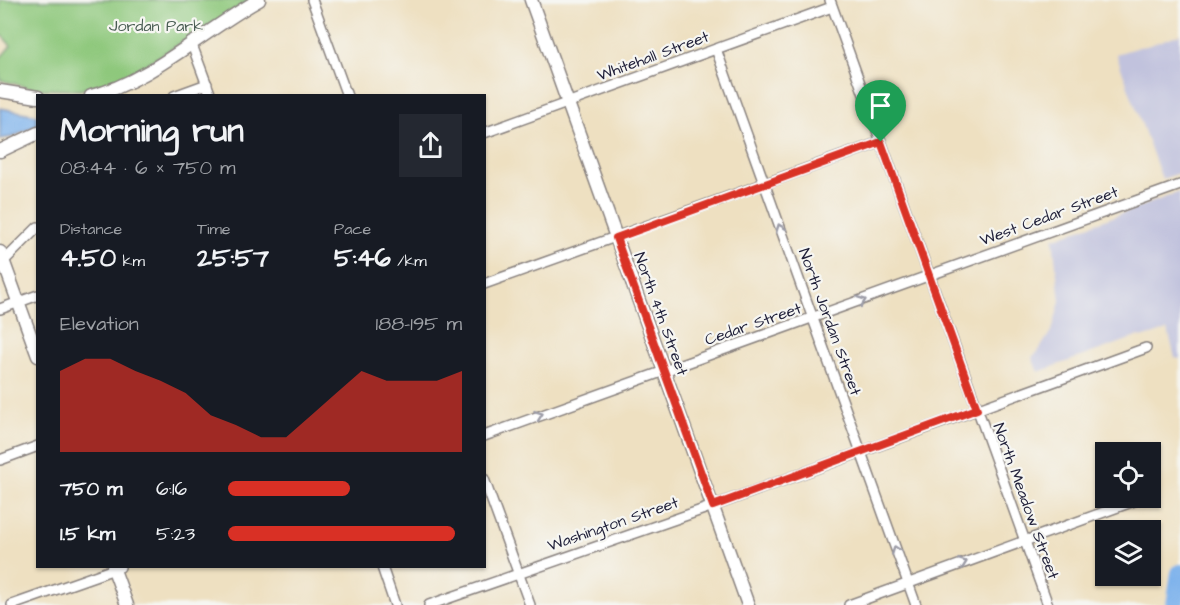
<!DOCTYPE html>
<meta charset="utf-8">
<style>
:root{--surface:#171b24;--page:#242831;--text:#f1f3f6;--muted:#9ea1a6;--accent:#d93025}
body{margin:0;font-family:"Architects Daughter",sans-serif;background:var(--page);color:var(--text);height:100vh;display:flex;flex-direction:column;font-size:22px;white-space:nowrap}
*{box-sizing:border-box;margin:0}
p{font-size:20px;color:var(--muted)}
.icon{flex:none;width:33px;height:33px;fill:none;stroke:currentColor;stroke-width:2;stroke-linecap:round;stroke-linejoin:round}
.map{position:relative;flex:1;overflow:hidden}
.details{position:absolute;left:36px;top:94px;width:450px;height:474px;display:flex;flex-direction:column;background:var(--surface);border-radius:0px;box-shadow:0 2px 4px #0004}
.details>*{flex:none}
.fabs{position:absolute;left:1095px;top:442px;display:grid;gap:12px}
.fabs a{display:grid;place-items:center;width:66px;height:66px;border-radius:0px;background:var(--surface);box-shadow:0 2px 4px #0004;font-size:30px}
.pin{position:absolute;display:grid;place-items:center;width:51px;height:51px;color:#fff;margin:-62px -26px;border-radius:50% 50% 50% 0;rotate:-45deg;box-shadow:0 0 6px #0007}
.pin .icon{rotate:45deg}
.round{display:grid;place-items:center;flex:none;width:63px;height:63px;border-radius:0px;background:var(--page)}
.summary{display:flex;align-items:center;justify-content:space-between;height:102px;padding:0 24px}
h1{font-size:33px;font-weight:700;line-height:45px}
.stats{display:grid;grid-template-columns:repeat(3,1fr);gap:9px;height:102px;padding:6px 24px}
.stats div{display:grid;align-content:center}
.stats b{font-size:26px;font-weight:700}
.stats small{font-size:16px;font-weight:400}
.stats p{font-size:16px}
.chart{height:168px;padding:12px 24px}
.chart p{display:flex;justify-content:space-between}
.chart svg{width:100%;height:108px;margin-top:6px;fill:var(--accent);opacity:.7}
ul{padding:0 24px;list-style:none;font-size:20px}
li{display:grid;grid-template-columns:96px 72px 1fr;align-items:center;height:45px}
li i{height:15px;border-radius:8px;background:var(--accent)}
.map>svg:first-child{display:block}
.industrial{fill:#c1c2dd}
.green{fill:#8ec87c;stroke:#58755c;stroke-width:1.5}
.water{fill:#7fb3ec;stroke:#506a94;stroke-width:1.5}
.lines{fill:none;stroke-linecap:round;stroke-linejoin:round}
.river{stroke:#7fb3ec;stroke-width:18}
.minor-casing{stroke:#88817e;stroke-width:12}
.tertiary-casing{stroke:#88817e;stroke-width:15}
.minor{stroke:#fff;stroke-width:9}
.tertiary{stroke:#fff;stroke-width:12}
.oneway{stroke:#9c9ca7}
.route-casing{stroke:#fff;stroke-width:12}
.route{stroke:#d93025;stroke-width:8}
.labels{text-anchor:middle;dominant-baseline:central;stroke-width:4.5;stroke-linejoin:round;paint-order:stroke}
.park-label{font-size:16px;fill:#485c52;stroke:#f6f6f2}
.street-label{font-size:16px;fill:#22223b;stroke:#f6f6f2}
</style>
<div class="map">
<svg width="1180" height="605" viewBox="0 0 1180 605">
<rect width="100%" height="100%" fill="#f6f6f2"/>
<filter id="ink" filterUnits="userSpaceOnUse"><feTurbulence type="fractalNoise" baseFrequency=".0167" numOctaves="2"/><feDisplacementMap in="SourceGraphic" scale="12" xChannelSelector="R" yChannelSelector="G"/><feConvolveMatrix kernelMatrix="1 2 1 2 8 2 1 2 1" color-interpolation-filters="sRGB"/></filter>
<filter id="wash" filterUnits="userSpaceOnUse"><feTurbulence type="fractalNoise" baseFrequency=".008" numOctaves="4" result="noise"/><feDisplacementMap in="SourceGraphic" scale="24" xChannelSelector="R" yChannelSelector="G"/><feGaussianBlur stdDeviation="1.35" result="paint"/><feColorMatrix in="noise" values="0 0 0 0 0 0 0 0 0 0 0 0 0 0 0 0 0 1.4 0 .05"/><feComposite in="paint" operator="in"/></filter>
<g filter="url(#wash)">
<rect width="100%" height="100%" fill="#eee0c1"/>
<!-- industrial -->
<g class="industrial">
<path d="M 1180,34 L 1180,173 L 1162,179 L 1116,54 L 1139,47 L 1147,46 Z"/>
<path d="M 1180,192 L 1180,359 L 1175,358 L 1168,330 L 1141,338 L 1139,336 L 1038,372 L 1032,357 L 1038,352 L 1053,328 L 1060,301 L 1053,239 Z"/>
</g>
<!-- green -->
<path class="green" d="M 0,0 L 251,0 L 124,78 L 80,90 L 34,89 L 0,80 L 0,58 L 11,46 L 0,33 Z"/>
<!-- water -->
<path class="water" d="M 0,108 L 37,115 L 37,125 L 13,137 L 0,139 Z"/>
<g class="lines">
<!-- river -->
<path class="river" d="M 1175,605 L 1180,573"/>
</g>
</g>
<g filter="url(#ink)">
<g class="lines">
<defs>
<g id="minor">
<path d="M 312,0 L 347,96"/>
<path d="M 830,0 L 1048,605"/>
<path d="M 191,42 L 211,96"/>
<path d="M 716,49 L 916,605"/>
<path d="M 174,96 L 207,84"/>
<path d="M 484,133 L 832,7"/>
<path d="M 3,262 L 38,227"/>
<path d="M 484,284 L 881,142"/>
<path d="M 0,309 L 38,295"/>
<path d="M 484,436 L 1180,185"/>
<path d="M 0,460 L 38,446"/>
<path d="M 484,479 L 530,605"/>
<path d="M 382,567 L 395,605"/>
<path d="M 12,605 L 120,567"/>
<path d="M 429,605 L 713,506 L 1146,348"/>
<path d="M 849,605 L 1137,500"/>
</g>
<g id="tertiary">
<path d="M 531,0 L 748,605"/>
<path d="M 0,91 L 38,97"/>
<path d="M 91,96 C 148,83 206,29 259,0"/>
<path d="M 0,151 L 38,133"/>
<path d="M 0,252 L 38,356"/>
<path d="M 113,567 L 127,605"/>
</g>
</defs>
<!-- minor casing -->
<use href="#minor" class="minor-casing"/>
<!-- tertiary casing -->
<use href="#tertiary" class="tertiary-casing"/>
<!-- minor -->
<use href="#minor" class="minor"/>
<!-- tertiary -->
<use href="#tertiary" class="tertiary"/>
</g>
<!-- one-way arrows -->
<defs><path id="oneway-chevron" d="M-2-3.5L2.5 0L-2 3.5" fill="none" stroke-width="1.6" stroke-linecap="round" stroke-linejoin="round" transform="scale(1.5)"/></defs>
<g class="oneway">
<use href="#oneway-chevron" transform="translate(780 228) rotate(-110)"/>
<use href="#oneway-chevron" transform="translate(862 301) rotate(-20)"/>
<use href="#oneway-chevron" transform="translate(539 415) rotate(-20)"/>
<use href="#oneway-chevron" transform="translate(896 550) rotate(-110)"/>
<use href="#oneway-chevron" transform="translate(963 563) rotate(-20)"/>
</g>
</g>
<g class="lines" filter="url(#ink)">
<defs>
<path id="route" d="M 881,142 L 977,409 L 713,506 L 616,238 Z"/>
</defs>
<!-- route casing -->
<use href="#route" class="route-casing"/>
<!-- route -->
<use href="#route" class="route"/>
</g>
<g class="labels">
<!-- park labels -->
<g class="park-label">
<text x="156" y="26">Jordan Park</text>
</g>
<!-- street labels -->
<g class="street-label">
<text transform="translate(653 56) rotate(-20)">Whitehall Street</text>
<text transform="translate(1049 216) rotate(-20)">West Cedar Street</text>
<text transform="translate(661 314) rotate(70)">North 4th Street</text>
<text transform="translate(830 322) rotate(70)">North Jordan Street</text>
<text transform="translate(753 324) rotate(-19)">Cedar Street</text>
<text transform="translate(1026 501) rotate(70)">North Meadow Street</text>
<text transform="translate(613 524) rotate(-19)">Washington Street</text>
</g>
</g>
</svg>
<div class="fabs">
<a><svg class="icon" aria-label="locate" viewBox="0 0 24 24"><circle cx="12" cy="12" r="6"/><path d="M12 2v4M12 18v4M2 12h4M18 12h4"/></svg></a>
<a><svg class="icon" aria-label="layers" viewBox="0 0 24 24"><path d="M12 4l9 5-9 5-9-5zM3 14l9 5 9-5"/></svg></a>
</div>
<div class="pin" style="left:881px;top:142px;background:#1e9e55"><svg class="icon" aria-label="arrive" viewBox="0 0 24 24"><path d="M6 21V4h12l-3 4 3 4H6"/></svg></div>
<section class="details">
<div class="summary"><div><h1>Morning run</h1><p>08:44 · 6 × 750 m</p></div><a class="round"><svg class="icon" aria-label="share" viewBox="0 0 24 24"><path d="M12 15V3M7 8l5-5 5 5M5 13v7h14v-7"/></svg></a></div>
<div class="stats">
<div><p>Distance</p><b>4.50<small> km</small></b></div>
<div><p>Time</p><b>25:57</b></div>
<div><p>Pace</p><b>5:46<small> /km</small></b></div>
</div>
<div class="chart"><p><span>Elevation</span>188–195 m</p>
<svg viewBox="0 0 160 44" preserveAspectRatio="none"><path d="M0 44V11L10 6L20 6L30 11L40 15L50 20L60 29L70 33L80 38L90 38L100 29L110 20L120 11L130 15L140 15L150 15L160 11V44z"/></svg>
</div>
<ul>
<li><b>750 m</b>6:16<i style="width:52%"></i></li>
<li><b>1.5 km</b>5:23<i style="width:97%"></i></li>
</ul>
</section>
</div>
